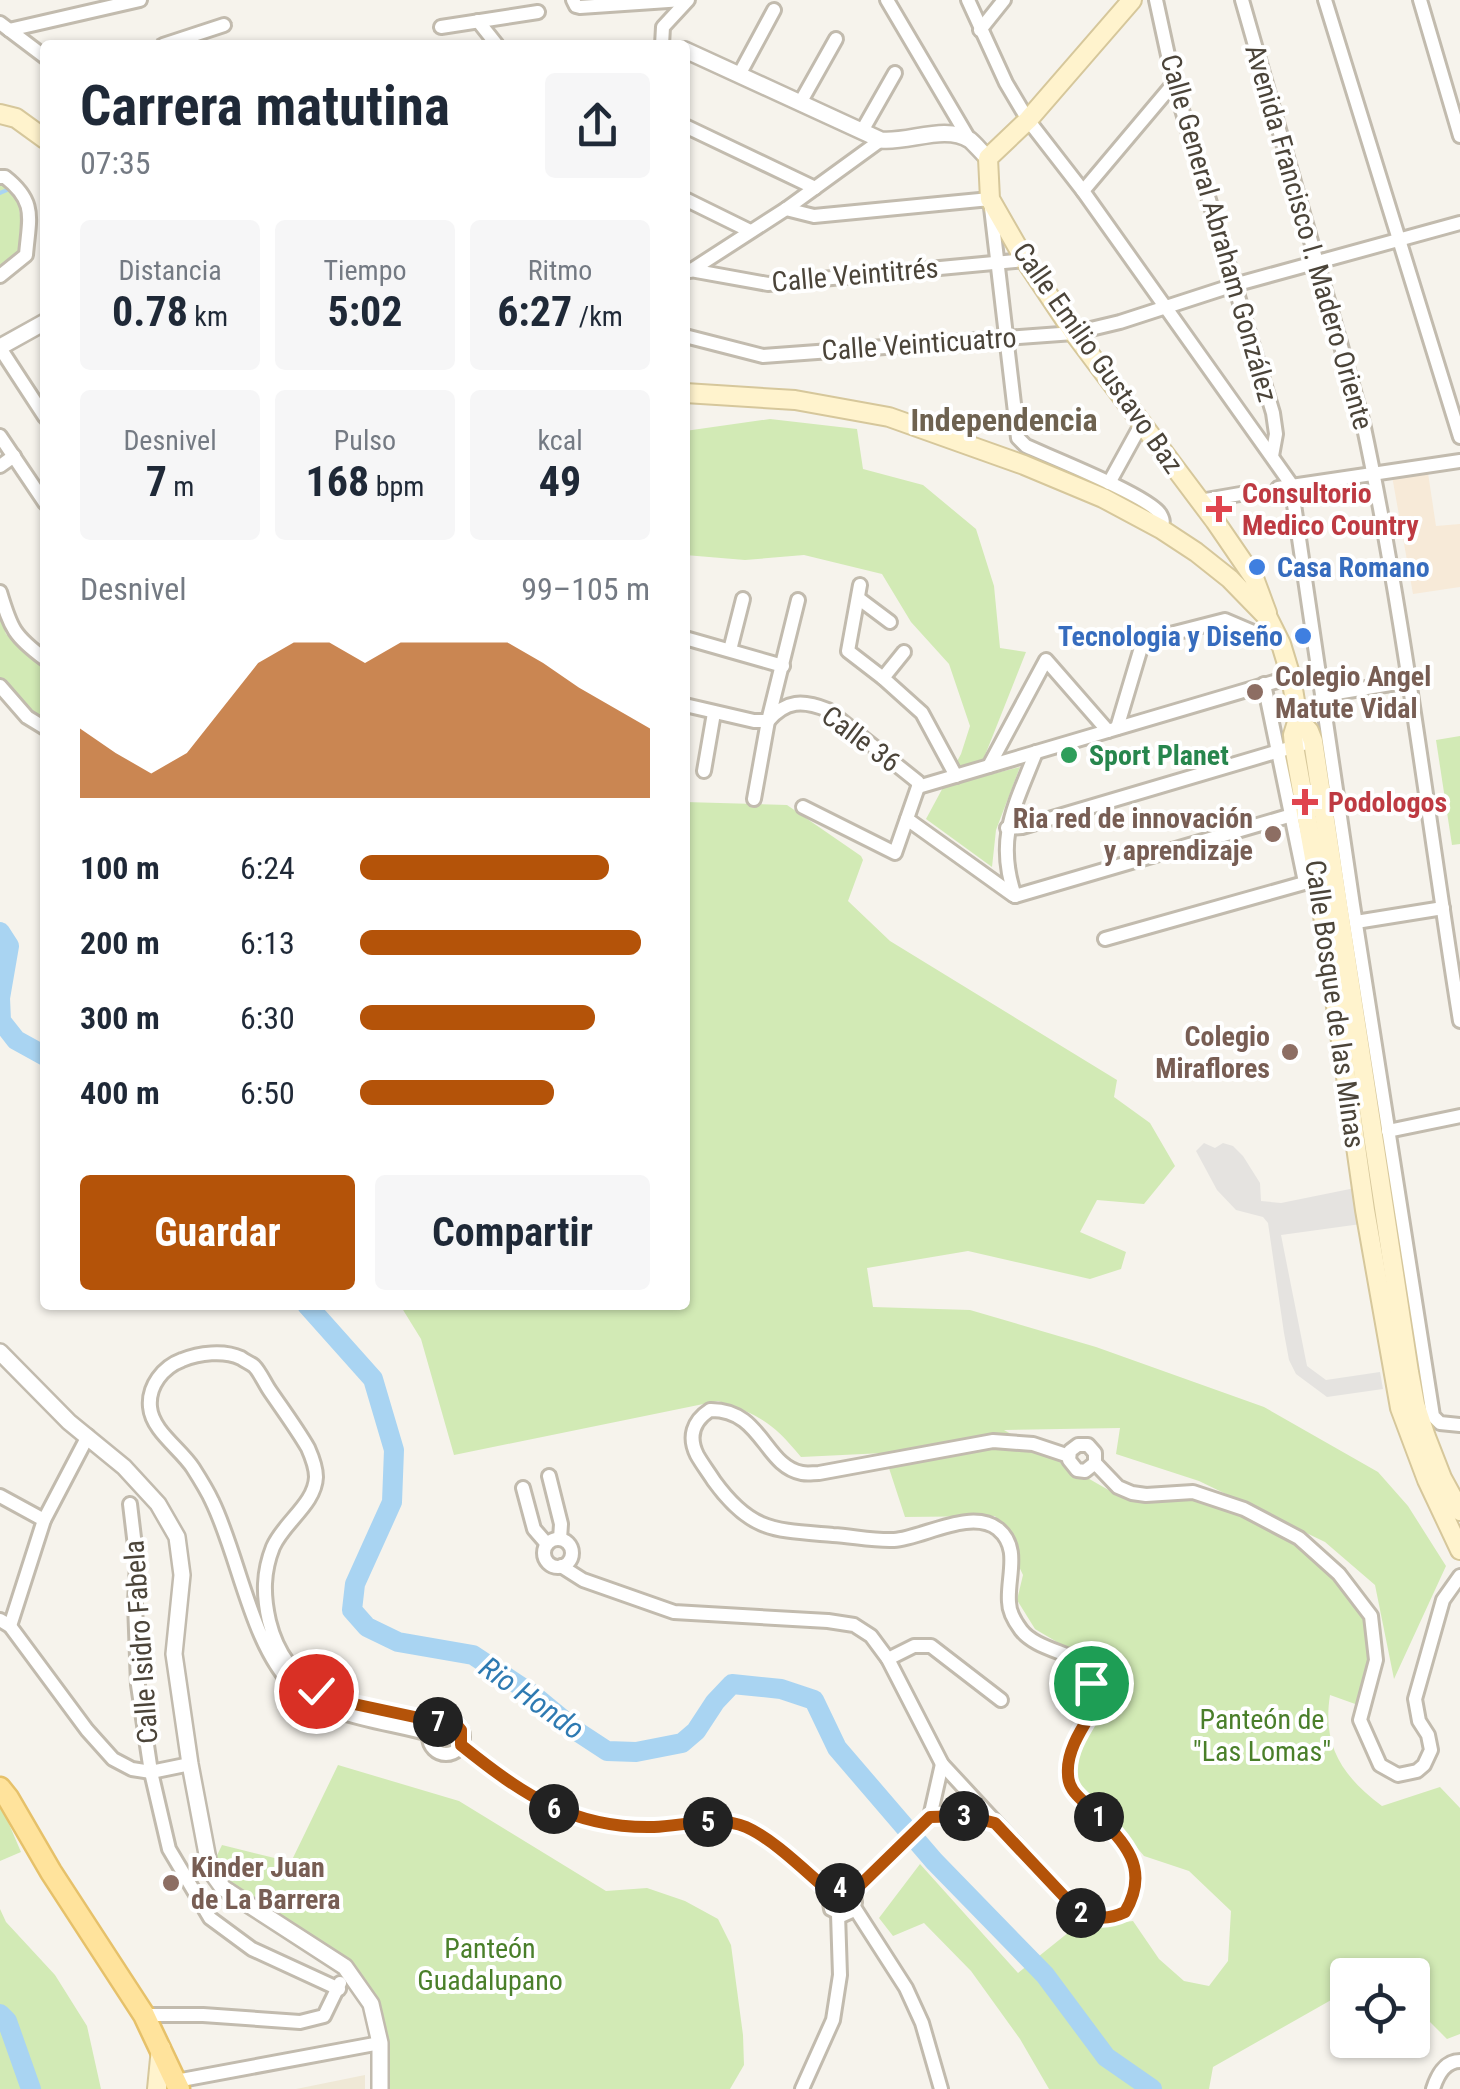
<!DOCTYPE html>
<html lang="es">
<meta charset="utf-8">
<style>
:root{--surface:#fff;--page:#f6f6f7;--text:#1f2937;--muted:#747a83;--accent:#b45309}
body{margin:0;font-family:"Roboto Condensed",sans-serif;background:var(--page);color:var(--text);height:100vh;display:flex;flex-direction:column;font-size:38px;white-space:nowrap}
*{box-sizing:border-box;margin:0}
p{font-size:32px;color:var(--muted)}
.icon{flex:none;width:55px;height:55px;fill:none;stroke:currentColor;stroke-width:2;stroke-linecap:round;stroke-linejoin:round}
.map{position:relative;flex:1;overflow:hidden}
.details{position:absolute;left:40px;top:40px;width:650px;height:1270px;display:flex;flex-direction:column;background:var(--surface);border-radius:10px;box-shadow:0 2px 8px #0004}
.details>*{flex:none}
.buttons{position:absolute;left:1330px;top:1958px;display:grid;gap:20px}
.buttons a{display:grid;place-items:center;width:100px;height:100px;border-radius:10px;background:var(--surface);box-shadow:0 2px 8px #0004;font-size:50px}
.pin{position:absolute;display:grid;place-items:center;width:85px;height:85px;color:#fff;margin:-42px;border:5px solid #fff;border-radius:50%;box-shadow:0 2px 10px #0007}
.km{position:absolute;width:50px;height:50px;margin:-25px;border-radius:50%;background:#222;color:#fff;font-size:28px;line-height:50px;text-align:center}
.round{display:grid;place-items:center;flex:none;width:105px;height:105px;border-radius:10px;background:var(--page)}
.overview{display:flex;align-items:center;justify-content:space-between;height:170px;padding:0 40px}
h1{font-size:55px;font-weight:700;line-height:75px}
.stats{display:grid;grid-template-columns:repeat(3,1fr);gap:15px;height:170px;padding:10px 40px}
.stats div{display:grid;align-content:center;border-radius:10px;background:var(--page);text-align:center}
.stats b{font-size:42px;font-weight:700}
.stats small{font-size:28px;font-weight:400}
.stats p{font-size:28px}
.chart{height:280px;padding:20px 40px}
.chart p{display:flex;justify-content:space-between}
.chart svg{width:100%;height:180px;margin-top:10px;fill:var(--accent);opacity:.7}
.action{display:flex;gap:20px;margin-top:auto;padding:20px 40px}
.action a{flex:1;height:115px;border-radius:10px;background:var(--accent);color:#fff;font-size:40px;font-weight:700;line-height:115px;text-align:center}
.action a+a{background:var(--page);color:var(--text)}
ul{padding:0 40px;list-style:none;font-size:32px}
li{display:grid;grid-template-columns:160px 120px 1fr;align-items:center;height:75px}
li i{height:25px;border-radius:12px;background:var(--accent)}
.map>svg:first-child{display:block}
.commercial{fill:#f7ead8}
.education{fill:#efe8d6}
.green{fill:#d2eab5}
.parking{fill:#e5e3e0}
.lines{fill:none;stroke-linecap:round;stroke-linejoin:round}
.stream{stroke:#a9d4f2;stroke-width:4}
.river{stroke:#a9d4f2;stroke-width:20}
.minor-casing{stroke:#c2bbae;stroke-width:18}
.tertiary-casing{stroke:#c2bbae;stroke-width:20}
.secondary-casing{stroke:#d6c79b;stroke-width:22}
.primary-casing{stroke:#e6c16a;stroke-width:25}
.minor{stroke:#fff;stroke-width:12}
.tertiary{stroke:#fff;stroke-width:15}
.secondary{stroke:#fff3cd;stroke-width:18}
.primary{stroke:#ffe39c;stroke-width:20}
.route-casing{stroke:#fff;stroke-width:20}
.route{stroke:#b45309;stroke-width:12}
.health-dot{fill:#e0444e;stroke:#fff;stroke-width:4}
.shop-dot{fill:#3f7fe0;stroke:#fff;stroke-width:4}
.education-dot{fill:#8d6e63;stroke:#fff;stroke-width:4}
.leisure-dot{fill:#2e9e5b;stroke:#fff;stroke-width:4}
.labels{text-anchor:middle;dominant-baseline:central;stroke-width:8;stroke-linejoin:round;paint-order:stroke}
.street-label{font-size:28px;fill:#4b4439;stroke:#fff}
.health-label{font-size:28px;font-weight:bold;fill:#be3a42;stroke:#fff;text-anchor:start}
.shop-label{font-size:28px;font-weight:bold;fill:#366cbe;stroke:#fff;text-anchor:start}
.education-label{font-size:28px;font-weight:bold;fill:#785e54;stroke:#fff;text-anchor:start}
.leisure-label{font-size:28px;font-weight:bold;fill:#27864d;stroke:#fff;text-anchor:start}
.park-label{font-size:28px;fill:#4a7f2a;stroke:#fff}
.water-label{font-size:30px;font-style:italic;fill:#2e7ab2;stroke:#fff}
.quarter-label{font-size:32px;font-weight:bold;fill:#6e6250;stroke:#fff}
</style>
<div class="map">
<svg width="1460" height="2089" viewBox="0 0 1460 2089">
<rect width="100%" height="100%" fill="#f6f3ec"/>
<!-- commercial -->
<path class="commercial" d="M 1428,473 L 1436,526 L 1460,524 L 1460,587 L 1413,594 L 1392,476 Z"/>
<!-- education -->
<path class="education" d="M 365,2075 L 365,2089 L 296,2089 Z"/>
<!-- green -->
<g class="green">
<path d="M 0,182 C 27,196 20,226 18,253 L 0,272 Z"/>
<path d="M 770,419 L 857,429 L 863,469 L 923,485 L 976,529 L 994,586 L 1000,648 L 1026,652 L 976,778 L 1020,767 L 996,830 L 992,867 L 926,819 L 961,754 L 970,726 L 949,664 L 911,622 L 882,574 L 804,555 L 745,560 L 685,555 L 685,431 Z"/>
<path d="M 0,614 L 6,634 L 45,665 L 45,725 L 0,680 Z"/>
<path d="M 1460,736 L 1460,844 L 1452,845 L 1436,740 Z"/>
<path d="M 685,802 L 787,805 L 861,856 L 863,860 L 848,901 L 890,941 L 1117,1080 L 1114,1097 L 1150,1123 L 1175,1166 L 1144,1204 L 1097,1200 L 1080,1232 L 1126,1252 L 1121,1269 L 1090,1279 L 968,1251 L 867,1268 L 873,1307 L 970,1310 L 1096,1347 L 1264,1407 L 1378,1472 L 1408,1506 L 1446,1566 L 1394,1679 L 1375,1585 L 1325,1542 L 1199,1481 L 1116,1454 L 1120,1428 L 1004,1430 L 1119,1496 L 1144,1501 L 1193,1495 L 1245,1514 L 1298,1542 L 1336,1578 L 1366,1617 L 1372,1662 L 1358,1705 L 1330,1695 C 1322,1746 1342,1776 1382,1806 L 1440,1787 L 1460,1808 L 1460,2034 L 1447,2039 L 1413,2005 L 1412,1975 L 1383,1975 L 1381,1973 L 1377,1975 L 1348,1975 L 1347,1991 L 1213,2067 L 1209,2089 L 1049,2089 L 1020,2039 L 971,1971 L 924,1923 L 893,1936 L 879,1918 L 920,1864 L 1018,1973 L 1079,1924 L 1094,1926 L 1133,1921 L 1159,1959 L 1184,1981 L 1209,1986 L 1228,1961 L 1231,1911 L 1189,1871 L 1144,1856 L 1101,1805 L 1077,1783 C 1074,1753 1086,1737 1099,1710 L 1115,1706 L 1126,1680 L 1115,1671 L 1099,1667 L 1035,1629 L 1017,1600 L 1023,1575 L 995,1516 L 905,1517 L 884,1453 L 801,1457 C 773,1423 760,1415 718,1401 L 454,1455 L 421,1339 L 400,1305 L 685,1305 Z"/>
<path d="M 338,1765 L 459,1801 L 606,1891 L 647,1888 L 685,1901 L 718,1919 L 731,1945 L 743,2035 L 744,2065 L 730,2089 L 380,2089 L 371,2004 L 345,1967 L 210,1870 L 222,1845 L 291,1862 Z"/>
<path d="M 0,1803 L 21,1852 L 0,1861 Z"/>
<path d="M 0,1909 L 6,1922 L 55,1975 L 87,2026 L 101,2089 L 0,2089 Z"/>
</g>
<!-- parking -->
<path class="parking" d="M 1204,1143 L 1215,1148 L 1223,1143 L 1233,1146 L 1243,1156 L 1260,1183 L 1261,1201 L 1281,1203 L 1355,1188 L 1361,1224 L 1281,1235 L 1307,1366 L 1326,1380 L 1380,1372 L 1383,1389 L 1327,1397 L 1296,1374 L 1289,1360 L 1284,1333 L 1268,1223 L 1263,1217 L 1236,1210 L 1217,1190 L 1196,1151 Z"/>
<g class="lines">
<!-- stream -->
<path class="stream" d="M 0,193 L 12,188"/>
<!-- river -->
<g class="river">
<path d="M 0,932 L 9,946 L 0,998 L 1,1021 L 16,1040 L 45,1056"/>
<path d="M 307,1305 L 373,1379 L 394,1450 L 392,1502 L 355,1584 L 352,1610 L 367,1627 L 398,1642 L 473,1655 L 532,1694 L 578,1732 L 607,1751 L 636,1752 L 682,1743 L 696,1731 L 715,1702 L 732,1684 L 781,1689 L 814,1700 L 837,1748 L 934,1861 L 1045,1975 L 1106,2057 L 1152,2089"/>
<path d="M 0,2014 L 7,2021 L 31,2089"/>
</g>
<defs>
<g id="minor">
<path d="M 573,0 L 576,6 L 580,7 L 683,0"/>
<path d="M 887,0 L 969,139"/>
<path d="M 968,0 L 1006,83 L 1028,120 L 1083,191 L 1291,484 L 1353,905 L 1433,1416 L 1440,1423 L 1460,1425"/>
<path d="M 1156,0 L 1174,83 L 1273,413 L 1276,434 L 1272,456"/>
<path d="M 1242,0 L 1363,423 C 1405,620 1428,822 1460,1021"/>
<path d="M 1325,0 L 1460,437"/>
<path d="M 1420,0 L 1460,136"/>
<path d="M 478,21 L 497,45"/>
<path d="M 0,23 L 45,57"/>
<path d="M 441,27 L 538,12"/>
<path d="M 9,30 L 140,0"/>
<path d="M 980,30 L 1004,0"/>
<path d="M 163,45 L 224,25"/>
<path d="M 662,45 L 663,27 L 688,0"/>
<path d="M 739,75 L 774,10"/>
<path d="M 800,103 L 836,39"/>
<path d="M 685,126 L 815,188"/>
<path d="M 862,131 L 895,73"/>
<path d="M 0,177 L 5,177 C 37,202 29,218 26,255 L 0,276"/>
<path d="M 1083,191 L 1174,83"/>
<path d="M 685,199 L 750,231"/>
<path d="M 786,209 L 814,216 L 990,199 L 1018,438 L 1026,446 C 1050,457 1149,496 1160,514 C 1164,521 1163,522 1161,529"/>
<path d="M 685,269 L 768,284 L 1025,260"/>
<path d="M 690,271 L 786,209 L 881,140"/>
<path d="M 685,336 L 763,356 L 1074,333 L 1120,322 L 1234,285 L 1460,223"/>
<path d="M 0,348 L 45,417"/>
<path d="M 0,436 L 45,503"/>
<path d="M 0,466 L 14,456"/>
<path d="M 1109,483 L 1142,423"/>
<path d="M 1278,488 L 1460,461"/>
<path d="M 1200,501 L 1246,493"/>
<path d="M 860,585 L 848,651 L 883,678 L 922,713 L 956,776"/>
<path d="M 0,592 C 11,629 14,636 45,659"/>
<path d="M 858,598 L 890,622"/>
<path d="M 685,638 L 783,666"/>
<path d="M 730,650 L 743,599"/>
<path d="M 883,678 L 904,652"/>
<path d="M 1264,684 L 1305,882"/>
<path d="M 0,686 L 27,717 L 45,728"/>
<path d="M 1324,695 L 1409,681"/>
<path d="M 685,705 L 754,721 L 768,721 C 786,700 803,700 828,710 L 918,782 L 918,787"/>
<path d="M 1117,728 L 1143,641 L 1225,620 L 1281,644"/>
<path d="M 989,766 L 1046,660 L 1108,731"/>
<path d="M 704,771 L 714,713"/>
<path d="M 918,787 L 1291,677"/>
<path d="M 754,799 L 768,721 L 798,600"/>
<path d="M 803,807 L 895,853 L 918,787"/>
<path d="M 907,819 L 1013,895"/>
<path d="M 1007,828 L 1022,827 L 1313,741"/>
<path d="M 1015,896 L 1292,815 L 1312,811"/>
<path d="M 1015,896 C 995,838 1015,806 1036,752"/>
<path d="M 1356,922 L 1443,908"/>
<path d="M 1105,939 L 1322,878"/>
<path d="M 1388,1131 L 1460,1116"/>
<path d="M 1069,1456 L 1033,1444 L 993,1441 L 819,1473 C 813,1473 808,1474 802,1473 C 764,1466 762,1409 710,1410 C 693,1421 688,1437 697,1455 C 702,1464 709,1473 714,1481 C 751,1532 774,1530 833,1535 C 852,1536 874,1541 894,1540 C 923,1538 971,1508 998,1529 C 1021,1548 1007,1577 1009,1602 C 1009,1611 1015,1622 1021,1630 C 1034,1647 1062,1651 1081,1662 C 1087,1666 1093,1671 1099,1676"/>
<path d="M 1095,1463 L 1085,1471 L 1077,1470 L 1069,1460 L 1070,1451 L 1078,1445 L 1088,1445 L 1095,1453 L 1095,1463 L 1118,1487 L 1132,1493 L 1146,1495 L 1193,1492 L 1244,1509 L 1299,1538 L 1339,1574 L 1371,1616 L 1376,1660 L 1360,1720 L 1380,1765 L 1398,1775 L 1417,1771 L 1424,1765 L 1431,1750 L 1428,1735 L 1419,1721 L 1415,1699 L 1443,1600 L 1460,1576"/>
<path d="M 549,1476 L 561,1524 L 560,1539"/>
<path d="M 523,1488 L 534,1529 L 547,1544"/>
<path d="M 0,1496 L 44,1520"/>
<path d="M 130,1504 L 137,1563 L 135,1603 L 138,1685 L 151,1772 L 169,1849 L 210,1918 L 252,1949 L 339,1989"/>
<circle cx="558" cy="1553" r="14"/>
<path d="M 561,1566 L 583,1580 L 674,1612 L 828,1621 L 854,1625 L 871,1636 L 888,1659 L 942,1764 L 1075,1908 C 1091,1920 1108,1920 1125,1912 C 1153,1865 1120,1838 1088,1806 C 1078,1796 1068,1789 1068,1774 C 1066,1748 1086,1723 1098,1702"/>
<path d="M 0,1620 L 10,1626 L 87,1730 L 113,1759 L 132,1769 L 151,1772 L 190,1764"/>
<path d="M 10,1626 L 44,1520 L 88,1436"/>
<path d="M 888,1659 L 914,1646 L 931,1646 L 1001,1700"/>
<circle cx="1103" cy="1689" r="14"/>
<circle cx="446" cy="1737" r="17"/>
<path d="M 429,1734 C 388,1722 326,1717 294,1687 C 251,1645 239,1556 212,1501 C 207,1490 200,1479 193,1468 C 181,1449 152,1431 150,1407 C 148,1386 163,1367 182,1360 C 199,1353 224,1350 241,1358 C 245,1361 250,1363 254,1366 C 260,1372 265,1384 270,1391 C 283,1410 297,1429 308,1448 C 312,1457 316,1467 316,1477 C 315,1504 284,1522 273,1547 C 263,1572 263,1595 269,1621 C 290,1707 367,1706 438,1722"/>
<path d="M 461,1745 C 522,1794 573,1829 654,1827 C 683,1826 718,1815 746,1827 C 775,1840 806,1872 831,1893"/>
<path d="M 930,1817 L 966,1816 L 995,1823"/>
<path d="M 853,1893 L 844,1888 L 835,1890 L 829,1897 L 831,1909 L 843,1915 L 852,1911 L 855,1902 L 853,1893 L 858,1887 L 930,1817 L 942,1764"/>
<path d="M 854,1907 L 906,1988 L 922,2023 L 941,2089"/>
<path d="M 144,2015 L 203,2015 L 300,2022 L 324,2016 L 340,1983"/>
<path d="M 176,2081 L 380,2043"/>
<path d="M 802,2089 L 833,2020 L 840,1975 L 838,1914"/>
<path d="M 1433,2089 C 1437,2076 1445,2061 1460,2061"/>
</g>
<g id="tertiary">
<path d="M 685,50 L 881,140 C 909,143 945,124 970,140 C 976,145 982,153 988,158"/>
<path d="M 0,347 L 45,322"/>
<path d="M 0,1352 L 69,1422 L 124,1467 L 158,1504 L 177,1537 L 182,1575 L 174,1654 L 190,1764 L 210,1870 L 223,1888 L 345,1967 L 371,2004 L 380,2043 L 380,2089"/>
</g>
<g id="secondary">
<path d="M 1132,0 L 1028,120 L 988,158 L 990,199 L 1025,260 L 1074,333 L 1215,521 L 1254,578 L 1267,613"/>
<path d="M 0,114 L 16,118 L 45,139"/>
<path d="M 685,393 L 795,400 L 889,417 L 1024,465 L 1103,498 L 1161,529 L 1196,552 L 1230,579 L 1268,618 L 1281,644 L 1291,677 L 1298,719 L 1293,735 L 1294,746 L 1318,880 L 1365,1210 L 1400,1408 L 1427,1480 L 1460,1550"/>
<path d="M 1298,719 L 1309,731 L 1313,741 L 1409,1372 L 1415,1404 L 1426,1437 L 1442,1478 L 1460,1511"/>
<path d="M 157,2089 L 161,2048"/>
</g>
<path id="primary" d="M 0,1788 L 8,1798 L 51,1872 L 144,2015 L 179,2089"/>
</defs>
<!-- minor casing -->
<use href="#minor" class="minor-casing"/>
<!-- tertiary casing -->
<use href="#tertiary" class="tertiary-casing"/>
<!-- secondary casing -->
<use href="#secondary" class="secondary-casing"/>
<!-- primary casing -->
<use href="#primary" class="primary-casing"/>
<!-- minor -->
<use href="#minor" class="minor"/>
<!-- tertiary -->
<use href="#tertiary" class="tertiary"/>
<!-- secondary -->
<use href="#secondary" class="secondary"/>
<!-- primary -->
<use href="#primary" class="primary"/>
</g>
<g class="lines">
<defs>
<path id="route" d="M 316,1691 L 340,1701 L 438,1722 C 448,1718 455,1721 461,1730 L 461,1745 C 522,1794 572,1829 654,1827 C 683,1826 718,1815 746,1827 C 775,1840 806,1872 831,1893 C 838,1886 845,1886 852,1893 L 930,1817 L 966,1816 L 995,1823 L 1075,1908 C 1091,1920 1108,1920 1125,1912 C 1153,1865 1120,1838 1088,1806 C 1078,1796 1068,1789 1068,1774 C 1066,1748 1086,1723 1098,1702 L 1091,1694 L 1091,1683"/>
</defs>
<!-- route casing -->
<use href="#route" class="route-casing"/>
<!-- route -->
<use href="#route" class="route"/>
</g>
<!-- markers -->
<g class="health-dot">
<path d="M1214 494h10v10h10v10h-10v10h-10v-10h-10v-10h10z"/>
<path d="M1300 787h10v10h10v10h-10v10h-10v-10h-10v-10h10z"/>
</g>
<g class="shop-dot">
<circle cx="1257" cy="567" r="10"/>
<circle cx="1303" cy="636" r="10"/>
</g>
<g class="education-dot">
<circle cx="1255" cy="692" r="10"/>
<circle cx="1273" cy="834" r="10"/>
<circle cx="1290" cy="1052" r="10"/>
<circle cx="171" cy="1883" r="10"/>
</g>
<circle class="leisure-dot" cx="1069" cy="755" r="10"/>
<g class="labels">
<!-- street labels -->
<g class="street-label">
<text transform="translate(1219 228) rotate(74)">Calle General Abraham González</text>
<text transform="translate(1309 237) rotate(74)">Avenida Francisco I. Madero Oriente</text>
<text transform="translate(855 275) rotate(-5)">Calle Veintitrés</text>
<text transform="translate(919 344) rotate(-4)">Calle Veinticuatro</text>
<text transform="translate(1098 358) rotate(55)">Calle Emilio Gustavo Baz</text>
<text transform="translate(861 739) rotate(37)">Calle 36</text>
<text transform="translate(1335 1004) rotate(82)">Calle Bosque de las Minas</text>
<text transform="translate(141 1642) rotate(-94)">Calle Isidro Fabela</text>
</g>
<!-- health labels -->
<g class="health-label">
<text x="1242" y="493">Consultorio<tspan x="1242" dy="32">Medico Country</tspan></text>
<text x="1328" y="802">Podologos</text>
</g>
<!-- shop labels -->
<g class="shop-label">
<text x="1277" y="567">Casa Romano</text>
<text x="1283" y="636" text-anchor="end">Tecnologia y Diseño</text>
</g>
<!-- education labels -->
<g class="education-label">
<text x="1275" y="676">Colegio Angel<tspan x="1275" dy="32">Matute Vidal</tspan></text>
<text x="1253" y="818" text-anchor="end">Ria red de innovación<tspan x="1253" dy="32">y aprendizaje</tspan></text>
<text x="1270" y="1036" text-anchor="end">Colegio<tspan x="1270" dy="32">Miraflores</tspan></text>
<text x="191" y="1867">Kinder Juan<tspan x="191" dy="32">de La Barrera</tspan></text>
</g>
<!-- leisure labels -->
<g class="leisure-label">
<text x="1089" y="755">Sport Planet</text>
</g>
<!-- park labels -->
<g class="park-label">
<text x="1262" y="1719">Panteón de<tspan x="1262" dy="32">"Las Lomas"</tspan></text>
<text x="490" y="1948">Panteón<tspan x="490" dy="32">Guadalupano</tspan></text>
</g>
<!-- water labels -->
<g class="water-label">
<text transform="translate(532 1698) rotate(35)">Rio Hondo</text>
</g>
<!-- quarter labels -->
<g class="quarter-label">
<text x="1004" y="420">Independencia</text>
</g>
</g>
</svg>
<div class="buttons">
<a><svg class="icon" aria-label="locate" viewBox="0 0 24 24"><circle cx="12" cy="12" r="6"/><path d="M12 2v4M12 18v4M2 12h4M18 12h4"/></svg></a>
</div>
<div class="pin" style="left:1091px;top:1683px;background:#1e9e55"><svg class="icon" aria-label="arrive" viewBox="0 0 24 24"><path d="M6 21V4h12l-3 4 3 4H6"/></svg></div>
<div class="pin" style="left:316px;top:1691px;background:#d93025"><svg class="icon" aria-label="check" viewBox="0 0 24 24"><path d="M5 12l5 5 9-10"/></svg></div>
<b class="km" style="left:1099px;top:1817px">1</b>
<b class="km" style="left:1081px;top:1913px">2</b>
<b class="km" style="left:964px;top:1816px">3</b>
<b class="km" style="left:840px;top:1888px">4</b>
<b class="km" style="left:708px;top:1822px">5</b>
<b class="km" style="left:554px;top:1809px">6</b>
<b class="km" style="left:438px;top:1722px">7</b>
<section class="details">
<div class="overview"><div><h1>Carrera matutina</h1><p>07:35</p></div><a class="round"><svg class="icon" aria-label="share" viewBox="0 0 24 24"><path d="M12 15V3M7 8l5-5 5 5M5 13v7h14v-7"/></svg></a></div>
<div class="stats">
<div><p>Distancia</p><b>0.78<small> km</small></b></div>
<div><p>Tiempo</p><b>5:02</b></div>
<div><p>Ritmo</p><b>6:27<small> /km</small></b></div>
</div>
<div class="stats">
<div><p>Desnivel</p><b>7<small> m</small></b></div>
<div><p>Pulso</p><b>168<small> bpm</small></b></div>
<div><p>kcal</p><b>49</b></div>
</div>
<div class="chart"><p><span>Desnivel</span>99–105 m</p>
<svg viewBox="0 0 160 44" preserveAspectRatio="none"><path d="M0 44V27L10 33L20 38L30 33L40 22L50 11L60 6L70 6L80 11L90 6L100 6L110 6L120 6L130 11L140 17L150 22L160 27V44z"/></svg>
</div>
<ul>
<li><b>100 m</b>6:24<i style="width:86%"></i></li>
<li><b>200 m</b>6:13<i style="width:97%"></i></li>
<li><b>300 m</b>6:30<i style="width:81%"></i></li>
<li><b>400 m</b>6:50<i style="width:67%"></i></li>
</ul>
<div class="action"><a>Guardar</a><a>Compartir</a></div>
</section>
</div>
